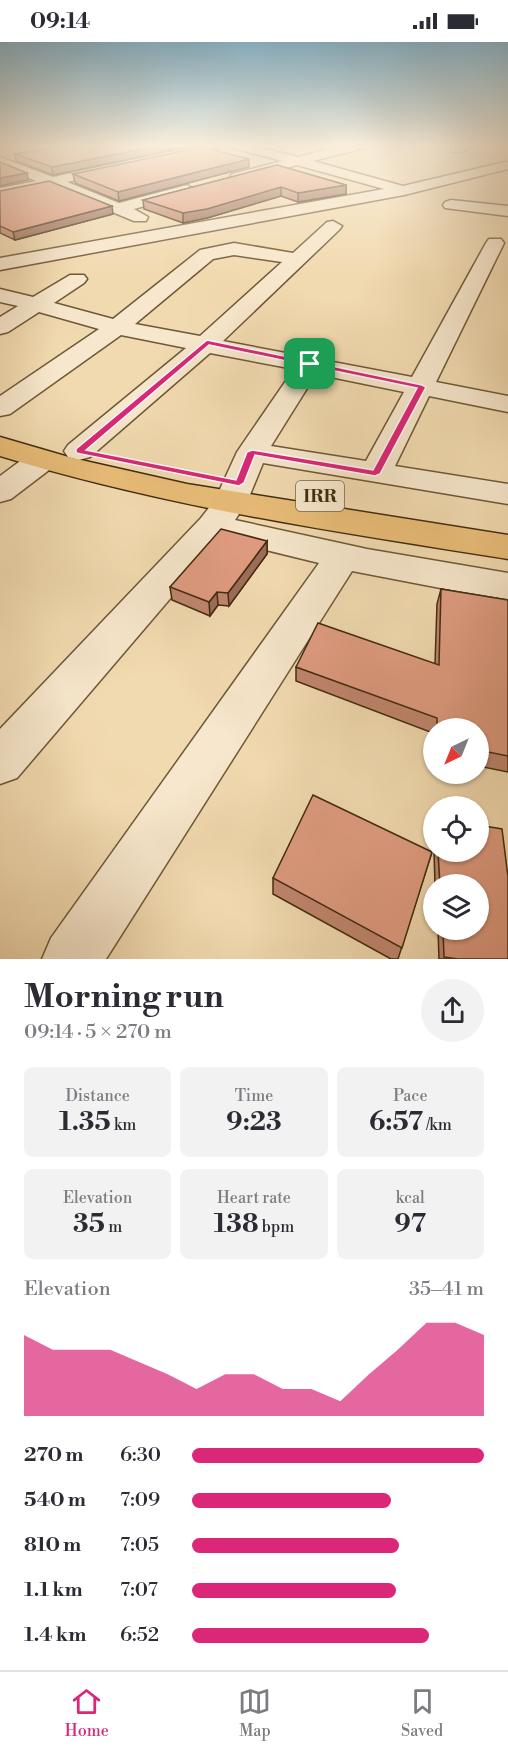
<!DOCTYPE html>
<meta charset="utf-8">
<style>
:root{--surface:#fff;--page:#f2f2f3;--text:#2b2b33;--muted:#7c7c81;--line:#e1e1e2;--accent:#db2777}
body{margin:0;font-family:"Libre Bodoni",serif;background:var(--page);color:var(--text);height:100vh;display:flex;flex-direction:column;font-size:22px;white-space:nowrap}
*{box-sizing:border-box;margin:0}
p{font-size:20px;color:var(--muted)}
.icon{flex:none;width:33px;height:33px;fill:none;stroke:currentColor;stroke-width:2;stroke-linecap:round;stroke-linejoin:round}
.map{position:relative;height:917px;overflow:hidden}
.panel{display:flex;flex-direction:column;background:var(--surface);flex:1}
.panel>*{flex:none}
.needle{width:39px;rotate:223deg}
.controls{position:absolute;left:423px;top:676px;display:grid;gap:12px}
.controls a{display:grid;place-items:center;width:66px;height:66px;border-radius:50%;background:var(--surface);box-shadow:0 2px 4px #0004;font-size:30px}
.pin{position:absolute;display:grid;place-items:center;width:51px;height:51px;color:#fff;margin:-26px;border-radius:12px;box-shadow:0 3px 9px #0006}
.round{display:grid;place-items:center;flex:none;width:63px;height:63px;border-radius:32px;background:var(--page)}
.headline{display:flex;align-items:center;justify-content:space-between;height:102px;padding:0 24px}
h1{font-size:33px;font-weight:800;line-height:45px}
.stats{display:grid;grid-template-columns:repeat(3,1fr);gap:9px;height:102px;padding:6px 24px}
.stats div{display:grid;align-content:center;border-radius:9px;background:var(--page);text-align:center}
.stats b{font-size:26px;font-weight:800}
.stats small{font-size:16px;font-weight:400}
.stats p{font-size:16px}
.chart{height:168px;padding:12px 24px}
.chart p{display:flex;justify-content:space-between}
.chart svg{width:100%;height:108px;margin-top:6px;fill:var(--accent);opacity:.7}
ul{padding:0 24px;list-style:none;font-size:20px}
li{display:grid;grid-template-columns:96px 72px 1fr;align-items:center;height:45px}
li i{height:15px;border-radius:8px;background:var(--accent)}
.status{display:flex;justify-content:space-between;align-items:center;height:42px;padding:0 30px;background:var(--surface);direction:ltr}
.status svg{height:16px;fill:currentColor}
.dock{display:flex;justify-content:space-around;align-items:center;height:84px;border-top:2px solid var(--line);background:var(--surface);font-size:16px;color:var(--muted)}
.dock a{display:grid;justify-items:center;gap:3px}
.dock .current{color:var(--accent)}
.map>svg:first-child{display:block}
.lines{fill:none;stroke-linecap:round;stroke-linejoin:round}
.minor-casing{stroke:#6d5837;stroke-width:3}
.primary-casing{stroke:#412c0f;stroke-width:3}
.minor{fill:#f7e7cc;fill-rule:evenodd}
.primary{fill:#e9bd78;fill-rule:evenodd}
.wall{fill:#c1866f;stroke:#412c0f;stroke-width:1.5}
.shaded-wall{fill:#9d6d5a;stroke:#412c0f;stroke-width:1.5}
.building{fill:#e09c81;stroke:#412c0f;stroke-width:1.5}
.route{fill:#db2777;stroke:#fff;stroke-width:1.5;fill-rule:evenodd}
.labels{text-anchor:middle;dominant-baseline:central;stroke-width:5;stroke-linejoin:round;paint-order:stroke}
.shield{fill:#f7e7cc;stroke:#786448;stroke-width:1.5}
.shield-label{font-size:18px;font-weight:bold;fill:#412c0f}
</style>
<div class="status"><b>09:14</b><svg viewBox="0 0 49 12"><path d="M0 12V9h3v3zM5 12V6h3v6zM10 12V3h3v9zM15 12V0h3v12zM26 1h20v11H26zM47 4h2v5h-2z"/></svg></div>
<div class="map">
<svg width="508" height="917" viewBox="0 0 508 917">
<rect width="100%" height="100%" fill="#f2dab0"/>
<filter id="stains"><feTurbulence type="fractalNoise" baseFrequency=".00333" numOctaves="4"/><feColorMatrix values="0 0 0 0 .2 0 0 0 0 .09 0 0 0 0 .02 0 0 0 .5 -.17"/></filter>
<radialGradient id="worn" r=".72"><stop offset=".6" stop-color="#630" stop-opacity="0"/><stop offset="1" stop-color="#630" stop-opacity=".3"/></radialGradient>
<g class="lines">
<defs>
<g id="minor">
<path d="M 200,103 L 222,103 L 216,107 L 67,140 L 119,161 L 187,143 L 195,148 L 192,151 L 134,167 L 148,175 L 146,179 L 134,179 L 50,144 L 0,156 L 0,146 L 36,139 L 0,124 L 0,115 L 53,135 Z"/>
<path d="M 231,103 L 251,103 L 298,115 L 346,103 L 366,103 L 364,106 L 313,119 L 403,144 L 505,120 L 508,121 L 508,127 L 404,153 L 0,228 L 0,216 L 384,147 L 297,123 L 237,139 L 232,138 L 230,135 L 232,132 L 282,119 L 233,106 Z"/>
<path d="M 457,103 L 474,103 L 462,110 L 452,110 L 451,107 Z"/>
<path d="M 451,158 L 508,164 L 508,174 L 445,166 L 443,163 L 445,160 Z"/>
<path d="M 333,179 L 342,184 L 339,188 L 223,299 L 412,335 L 486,201 L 489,197 L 501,197 L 504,201 L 436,340 L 508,354 L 508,370 L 429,354 L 395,424 L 508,442 L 508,462 L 263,421 L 247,460 L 235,478 L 367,507 L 508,531 L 508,559 L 352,529 L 106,917 L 42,917 L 51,896 L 319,521 L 221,497 L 17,736 L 0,742 L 0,687 L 201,476 L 215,458 L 237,410 L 294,327 L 210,311 L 90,415 L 79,418 L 68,415 L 64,409 L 68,403 L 186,306 L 121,293 L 10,372 L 0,374 L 0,354 L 99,287 L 39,270 L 8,290 L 0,292 L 0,275 L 18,264 L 0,260 L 0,247 L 33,255 L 70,233 L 84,233 L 87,237 L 84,241 L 54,261 L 113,277 L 200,208 L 234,201 L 293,211 L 327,180 ZM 234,213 L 282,220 L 200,294 L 135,282 L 213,217 ZM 316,332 L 404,350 L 366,419 L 271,404 Z"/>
<path d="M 42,409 L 53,411 L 57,418 L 53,425 L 11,457 L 0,460 L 0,434 L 31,411 Z"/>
</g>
<path id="primary" d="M 0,395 L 72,416 L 187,442 L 508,493 L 508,517 C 337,490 166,465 0,414 Z"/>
</defs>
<!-- minor casing -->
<use href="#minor" class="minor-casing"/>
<!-- primary casing -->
<use href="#primary" class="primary-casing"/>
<!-- minor -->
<use href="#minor" class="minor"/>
<!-- primary -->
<use href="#primary" class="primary"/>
</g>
<!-- wall -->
<g class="wall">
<path d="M 65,103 L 198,103 L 53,133 L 16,119 L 15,112 Z"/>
<path d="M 277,123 L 346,143 L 346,152 L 298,160 L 281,154 L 207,176 L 183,181 L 144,167 L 143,158 Z"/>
<path d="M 249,125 L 119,159 L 75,141 L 73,132 Z"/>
<path d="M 0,149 L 113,172 L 15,198 L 0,191 Z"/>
<path d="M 267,499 L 267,512 L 229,564 L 218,563 L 210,574 L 172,558 L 170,545 Z"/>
<path d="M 441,547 L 508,558 L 508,730 L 478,724 L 478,687 L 434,687 L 434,715 L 432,715 L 433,691 L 296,639 L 296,625 L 435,622 L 437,562 Z"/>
<path d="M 432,810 L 398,917 L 391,917 L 273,852 L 273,836 Z"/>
<path d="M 434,810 L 478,810 L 508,917 L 439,917 L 438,888 L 478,888 L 478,843 L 435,843 Z"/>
</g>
<!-- shaded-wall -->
<g class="shaded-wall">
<path d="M 163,103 L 198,103 L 53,133 L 52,125 Z"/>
<path d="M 249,117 L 249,125 L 119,159 L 118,150 Z"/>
<path d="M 27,131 L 28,138 L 0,144 L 0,136 Z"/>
<path d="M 346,143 L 346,152 L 298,160 L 298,151 Z"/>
<path d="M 281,145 L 281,154 L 207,176 L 183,181 L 183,171 Z"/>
<path d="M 112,164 L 113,172 L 15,198 L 13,190 Z"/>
<path d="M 267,499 L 267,512 L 229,564 L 228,551 Z"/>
<path d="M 217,550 L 218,563 L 210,574 L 209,560 Z"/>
</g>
<!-- building -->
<g class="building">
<path d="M 65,103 L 163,103 L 52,125 L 15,112 Z"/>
<path d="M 202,105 L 249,117 L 118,150 L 73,132 Z"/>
<path d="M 0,120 L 27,131 L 0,136 Z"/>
<path d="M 277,123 L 346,143 L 298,151 L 281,145 L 207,167 L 183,171 L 143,158 Z"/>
<path d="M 49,139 L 112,164 L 13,190 L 0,184 L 0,149 Z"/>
<path d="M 221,487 L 267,499 L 228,551 L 217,550 L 209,560 L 170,545 Z"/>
<path d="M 441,547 L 508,558 L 508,714 L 478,708 L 478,687 L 437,687 L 437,676 L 296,625 L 318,581 L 439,623 Z"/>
<path d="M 313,753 L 432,810 L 402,906 L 273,836 Z"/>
<path d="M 478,783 L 502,787 L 508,835 L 508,917 L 458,917 L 444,915 L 443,888 L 478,888 L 478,843 L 440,843 L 438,810 L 478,810 Z"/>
</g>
<!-- sky -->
<linearGradient id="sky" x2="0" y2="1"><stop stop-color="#89b7ce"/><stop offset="0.45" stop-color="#f9eedb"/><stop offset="1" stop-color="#f9eedb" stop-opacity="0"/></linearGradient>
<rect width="508" height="231" fill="url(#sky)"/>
<!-- route -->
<path class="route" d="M 207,298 L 422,343 L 426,345 L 380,432 L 375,434 L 255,413 L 244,441 L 239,444 L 76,411 L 76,407 ZM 209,303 L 417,346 L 373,428 L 252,408 L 247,410 L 236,438 L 86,408 Z"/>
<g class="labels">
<!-- shield labels -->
<rect class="shield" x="296" y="439" width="48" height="30" rx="4.5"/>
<g class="shield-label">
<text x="320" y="454">IRR</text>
</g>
</g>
<rect width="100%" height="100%" filter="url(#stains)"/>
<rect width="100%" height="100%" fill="url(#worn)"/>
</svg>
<div class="controls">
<a><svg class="needle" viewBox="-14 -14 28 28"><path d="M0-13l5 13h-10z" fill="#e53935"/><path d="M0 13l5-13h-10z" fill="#7c7c81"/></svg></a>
<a><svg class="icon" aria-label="locate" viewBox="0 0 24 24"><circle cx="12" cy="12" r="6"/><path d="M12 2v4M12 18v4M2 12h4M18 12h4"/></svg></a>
<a><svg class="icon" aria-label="layers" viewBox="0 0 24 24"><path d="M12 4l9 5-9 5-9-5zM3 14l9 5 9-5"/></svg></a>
</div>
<div class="pin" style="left:310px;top:322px;background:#1e9e55"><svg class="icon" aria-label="arrive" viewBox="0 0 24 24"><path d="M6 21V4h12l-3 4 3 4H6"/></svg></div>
</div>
<section class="panel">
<div class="headline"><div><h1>Morning run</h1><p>09:14 · 5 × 270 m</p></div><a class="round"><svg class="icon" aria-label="share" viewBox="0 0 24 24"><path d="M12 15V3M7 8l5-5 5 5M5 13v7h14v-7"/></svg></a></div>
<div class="stats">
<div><p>Distance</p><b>1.35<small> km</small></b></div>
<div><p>Time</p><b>9:23</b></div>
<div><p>Pace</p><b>6:57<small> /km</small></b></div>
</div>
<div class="stats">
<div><p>Elevation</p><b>35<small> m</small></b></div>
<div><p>Heart rate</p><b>138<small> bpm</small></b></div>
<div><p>kcal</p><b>97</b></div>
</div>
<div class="chart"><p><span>Elevation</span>35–41 m</p>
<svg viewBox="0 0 160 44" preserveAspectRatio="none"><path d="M0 44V11L10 17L20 17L30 17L40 22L50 27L60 33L70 27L80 27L90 33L100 33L110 38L120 27L130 17L140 6L150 6L160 11V44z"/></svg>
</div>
<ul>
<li><b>270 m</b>6:30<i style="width:100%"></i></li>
<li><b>540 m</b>7:09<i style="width:68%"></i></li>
<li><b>810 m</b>7:05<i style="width:71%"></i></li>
<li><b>1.1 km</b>7:07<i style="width:70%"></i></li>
<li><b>1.4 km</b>6:52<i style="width:81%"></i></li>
</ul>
</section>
<nav class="dock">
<a class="current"><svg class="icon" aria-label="home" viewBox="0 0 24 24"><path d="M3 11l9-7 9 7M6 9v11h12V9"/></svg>Home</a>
<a><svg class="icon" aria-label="map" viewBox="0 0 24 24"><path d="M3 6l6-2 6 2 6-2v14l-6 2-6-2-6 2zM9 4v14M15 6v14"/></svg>Map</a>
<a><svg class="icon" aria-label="saved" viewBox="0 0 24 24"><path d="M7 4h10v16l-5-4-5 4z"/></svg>Saved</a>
</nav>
